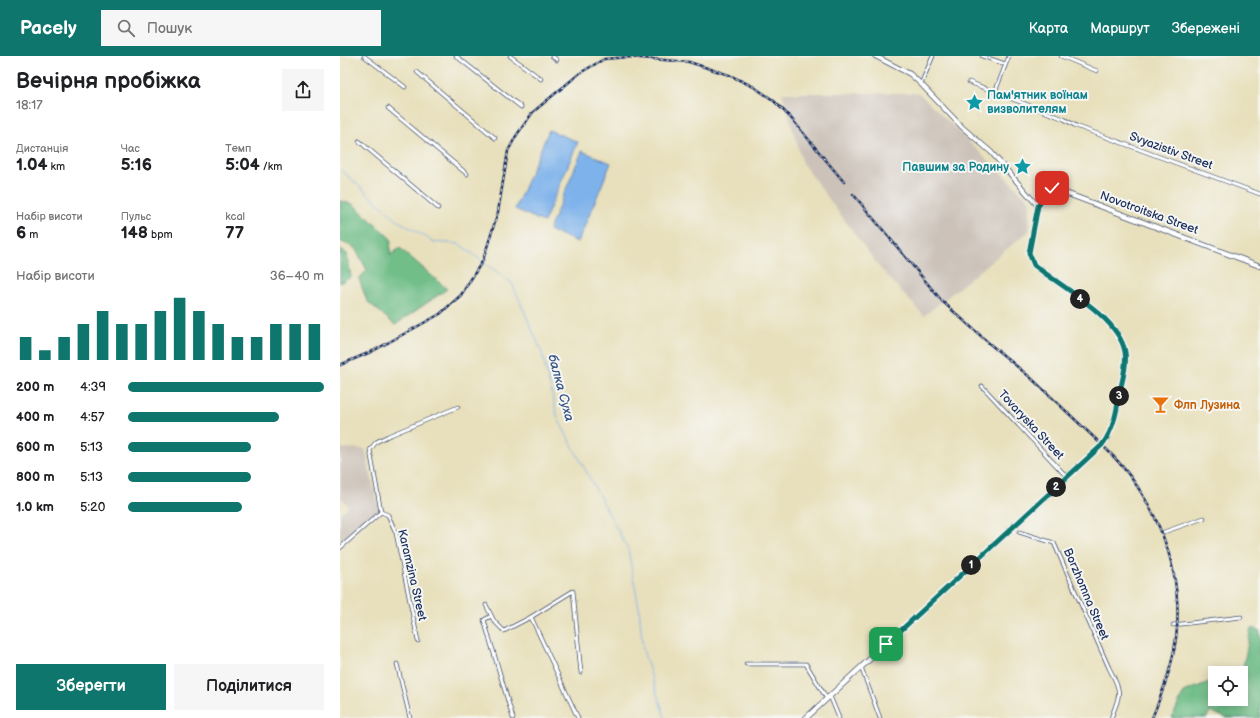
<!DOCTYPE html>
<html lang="uk">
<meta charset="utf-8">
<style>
:root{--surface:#fff;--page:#f6f6f6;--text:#202124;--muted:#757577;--accent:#0f766e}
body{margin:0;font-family:"Balsamiq Sans",sans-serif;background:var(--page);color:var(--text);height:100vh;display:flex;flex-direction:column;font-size:15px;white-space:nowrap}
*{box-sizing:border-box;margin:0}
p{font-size:13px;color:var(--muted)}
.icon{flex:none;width:22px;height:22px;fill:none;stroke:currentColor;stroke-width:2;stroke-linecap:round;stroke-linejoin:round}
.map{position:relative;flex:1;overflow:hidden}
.drawer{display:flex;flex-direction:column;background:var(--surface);width:340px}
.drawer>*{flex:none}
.controls{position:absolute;left:868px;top:610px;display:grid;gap:8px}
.controls a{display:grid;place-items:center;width:40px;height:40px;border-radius:0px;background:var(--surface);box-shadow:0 2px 10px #0003;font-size:20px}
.pin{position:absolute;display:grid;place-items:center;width:34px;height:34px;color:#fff;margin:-17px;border-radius:8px;box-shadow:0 2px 6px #0006}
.km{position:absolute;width:20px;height:20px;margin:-10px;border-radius:50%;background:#222;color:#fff;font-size:11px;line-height:20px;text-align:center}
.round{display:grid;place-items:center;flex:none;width:42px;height:42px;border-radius:0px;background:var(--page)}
.overview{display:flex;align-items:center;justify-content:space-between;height:68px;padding:0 16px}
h1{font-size:22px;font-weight:800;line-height:30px}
.stats{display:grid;grid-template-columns:repeat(3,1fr);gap:6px;height:68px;padding:4px 16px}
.stats div{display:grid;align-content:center}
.stats b{font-size:17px;font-weight:800}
.stats small{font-size:11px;font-weight:400}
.stats p{font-size:11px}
.chart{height:112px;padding:8px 16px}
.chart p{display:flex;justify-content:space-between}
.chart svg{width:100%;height:72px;margin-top:4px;stroke:var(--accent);stroke-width:6}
.primary-button{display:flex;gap:8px;margin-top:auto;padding:8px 16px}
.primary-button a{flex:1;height:46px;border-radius:0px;background:var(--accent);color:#fff;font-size:16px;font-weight:800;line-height:46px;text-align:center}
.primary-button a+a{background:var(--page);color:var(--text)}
ul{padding:0 16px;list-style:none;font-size:13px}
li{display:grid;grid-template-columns:64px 48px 1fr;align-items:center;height:30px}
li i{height:10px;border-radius:5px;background:var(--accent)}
header{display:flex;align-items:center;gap:24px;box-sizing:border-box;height:56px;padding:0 20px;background:var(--accent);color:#fff}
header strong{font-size:19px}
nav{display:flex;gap:22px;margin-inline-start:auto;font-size:14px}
.search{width:280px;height:36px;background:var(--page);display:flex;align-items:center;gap:10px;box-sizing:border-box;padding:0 14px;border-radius:0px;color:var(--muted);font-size:15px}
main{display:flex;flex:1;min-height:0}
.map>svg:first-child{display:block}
.industrial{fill:#ccc2b9}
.forest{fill:#71be88;stroke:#467673}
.water{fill:#7eb2eb;stroke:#4c70a4}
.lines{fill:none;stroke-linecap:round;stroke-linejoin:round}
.stream{stroke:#7eb2eb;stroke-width:1}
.minor-casing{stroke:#3a4a6c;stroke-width:4.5}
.tertiary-casing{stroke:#3a4a6c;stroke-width:5.5}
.secondary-casing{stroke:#3a4a6c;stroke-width:6}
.minor{stroke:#fff;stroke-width:3}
.tertiary{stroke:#fff;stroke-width:4}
.secondary{stroke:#fff;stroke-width:4.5}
.rail-casing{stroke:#1b2f5e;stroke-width:2.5}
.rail{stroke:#f6f6f2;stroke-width:1;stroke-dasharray:3;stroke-linecap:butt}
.route-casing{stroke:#fff;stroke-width:8}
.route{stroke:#0f766e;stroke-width:5}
.labels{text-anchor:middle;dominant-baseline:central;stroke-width:4;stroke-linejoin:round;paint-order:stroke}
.culture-label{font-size:12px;font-weight:bold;fill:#0d838f;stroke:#f6f6f2;text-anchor:start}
.street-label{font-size:12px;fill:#1b2f5e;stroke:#f6f6f2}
.food-label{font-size:12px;font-weight:bold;fill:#c56008;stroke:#f6f6f2;text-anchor:start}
.water-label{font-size:13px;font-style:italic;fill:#395688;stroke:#f6f6f2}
</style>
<header>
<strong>Pacely</strong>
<div class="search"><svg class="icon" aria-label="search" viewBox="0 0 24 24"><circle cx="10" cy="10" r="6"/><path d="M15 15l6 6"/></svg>Пошук</div>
<nav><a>Карта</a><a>Маршрут</a><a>Збережені</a></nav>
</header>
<main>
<section class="drawer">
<div class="overview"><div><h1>Вечірня пробіжка</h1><p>18:17</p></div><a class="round"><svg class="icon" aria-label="share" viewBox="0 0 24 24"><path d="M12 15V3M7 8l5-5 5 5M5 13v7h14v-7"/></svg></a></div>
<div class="stats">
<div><p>Дистанція</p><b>1.04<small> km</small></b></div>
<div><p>Час</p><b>5:16</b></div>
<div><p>Темп</p><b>5:04<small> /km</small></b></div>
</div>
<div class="stats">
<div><p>Набір висоти</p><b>6<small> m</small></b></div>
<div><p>Пульс</p><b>148<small> bpm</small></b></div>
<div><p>kcal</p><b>77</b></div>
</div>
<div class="chart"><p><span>Набір висоти</span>36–40 m</p>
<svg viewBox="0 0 160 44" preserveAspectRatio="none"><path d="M5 44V30M15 44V38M25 44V30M35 44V22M45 44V14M55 44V22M65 44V22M75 44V14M85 44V6M95 44V14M105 44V22M115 44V30M125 44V30M135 44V22M145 44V22M155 44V22"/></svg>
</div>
<ul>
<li><b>200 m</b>4:39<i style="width:100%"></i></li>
<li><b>400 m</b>4:57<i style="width:77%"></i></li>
<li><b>600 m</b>5:13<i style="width:63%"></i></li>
<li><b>800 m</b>5:13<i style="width:63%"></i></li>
<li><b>1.0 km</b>5:20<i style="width:58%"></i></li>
</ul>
<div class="primary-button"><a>Зберегти</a><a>Поділитися</a></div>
</section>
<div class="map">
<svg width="920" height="662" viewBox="0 0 920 662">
<rect width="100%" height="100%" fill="#f6f6f2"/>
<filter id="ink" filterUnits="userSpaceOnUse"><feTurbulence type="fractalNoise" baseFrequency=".025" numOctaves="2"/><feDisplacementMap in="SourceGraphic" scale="8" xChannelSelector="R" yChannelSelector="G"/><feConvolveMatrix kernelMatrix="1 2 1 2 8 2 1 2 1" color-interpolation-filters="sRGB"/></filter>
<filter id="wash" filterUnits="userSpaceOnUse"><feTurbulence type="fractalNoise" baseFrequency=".012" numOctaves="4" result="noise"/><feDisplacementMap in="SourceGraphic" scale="16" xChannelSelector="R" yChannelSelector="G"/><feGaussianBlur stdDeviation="0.9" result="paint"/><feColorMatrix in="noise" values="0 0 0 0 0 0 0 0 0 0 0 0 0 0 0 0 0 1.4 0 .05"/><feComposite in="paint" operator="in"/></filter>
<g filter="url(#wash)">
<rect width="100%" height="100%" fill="#e8e0bc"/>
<!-- industrial -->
<g class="industrial">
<path d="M 442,37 L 579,37 L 690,145 L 689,175 L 584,260 L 540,212 L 463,108 Z"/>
<path d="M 0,392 L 25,393 L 39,454 L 0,488 L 0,458 L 8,450 L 0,440 Z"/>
</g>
<!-- forest -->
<g class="forest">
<path d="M 0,145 L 13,148 L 51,183 L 50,199 L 60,192 L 107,233 L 55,269 L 27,245 L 19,223 L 27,214 L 15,192 L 0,185 Z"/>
<path d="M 0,192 L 7,198 L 11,221 L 0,227 Z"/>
<path d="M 911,572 L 920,575 L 920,662 L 886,662 L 870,655 L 867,662 L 832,662 L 844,636 L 874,624 L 875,624 L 875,643 L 901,643 L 901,621 Z"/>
</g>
<!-- water -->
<g class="water">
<path d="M 209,74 L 238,86 L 204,166 L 175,153 Z"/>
<path d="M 242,95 L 271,107 L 238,186 L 209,174 Z"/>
</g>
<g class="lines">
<!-- stream -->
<path class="stream" d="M 0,113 L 57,164 L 94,186 L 119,188 L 172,227 L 202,297 L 218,363 L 288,493 L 299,552 L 303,594 L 325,662"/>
</g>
</g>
<g filter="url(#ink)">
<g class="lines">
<defs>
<g id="minor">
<path d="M 24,0 L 65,31"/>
<path d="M 116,0 L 181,51"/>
<path d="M 170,0 L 201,23"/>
<path d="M 212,0 L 217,4"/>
<path d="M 642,0 L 665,8"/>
<path d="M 721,0 L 757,15"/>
<path d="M 77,16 L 155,82"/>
<path d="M 629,26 L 724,63 L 736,70 L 920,138"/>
<path d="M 581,28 L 593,0"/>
<path d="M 655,36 L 669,0"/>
<path d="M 48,52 L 127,118"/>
<path d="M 19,85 L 98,152"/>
<path d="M 642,330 L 727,421"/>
<path d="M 679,476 L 714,487 L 769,612 C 782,636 781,637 771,662"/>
<path d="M 824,476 L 864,462"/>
<path d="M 0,492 L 41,456"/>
<path d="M 146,549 L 154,565 L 164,575 L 191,561 L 238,662"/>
<path d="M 151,560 L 144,564 L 173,662"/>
<path d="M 191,561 L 233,535 L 241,617"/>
<path d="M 833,569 L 901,561"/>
<path d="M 78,585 L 56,477 L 48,459 L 41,456 L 30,394 L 36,386 L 48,380 L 118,351"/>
<path d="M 57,608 L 70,662"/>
<path d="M 406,608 L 466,608 L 487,643"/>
<path d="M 521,611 L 540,662"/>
<path d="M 490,640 L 499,662"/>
</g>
<path id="tertiary" d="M 535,0 L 570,18 L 581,28 L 622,71 L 651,96 L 698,150"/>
<path id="secondary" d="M 466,662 L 762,389 C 774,373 777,354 780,335 C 783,322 787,308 785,296 C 779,261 720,230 694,209 L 689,197 L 698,150 L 712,132 L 920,210"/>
</defs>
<!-- minor casing -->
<use href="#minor" class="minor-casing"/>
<!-- tertiary casing -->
<use href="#tertiary" class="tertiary-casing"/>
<!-- secondary casing -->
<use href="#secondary" class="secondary-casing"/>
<!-- minor -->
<use href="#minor" class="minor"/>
<!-- tertiary -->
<use href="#tertiary" class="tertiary"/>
<!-- secondary -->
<use href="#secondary" class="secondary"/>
<defs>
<g id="rail">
<path d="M 513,138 L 602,245 L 651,289 L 691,322 L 762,389 C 811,435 842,504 837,572 C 835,603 824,633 812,662"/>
<path d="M 0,309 L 33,295 L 100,258 L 121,239 L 143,204 L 158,156 L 168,95 L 176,80 L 193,56 L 240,17 L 264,3 L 288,1 L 349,6 L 389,19 L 414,31 L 433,44 L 450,61 L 504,126"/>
</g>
</defs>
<!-- rail casing -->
<use href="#rail" class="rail-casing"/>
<!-- rail -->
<use href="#rail" class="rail"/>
</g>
</g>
<g class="lines" filter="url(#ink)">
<defs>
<path id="route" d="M 546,588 L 762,389 C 774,373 777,354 780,335 C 783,322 787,308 785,296 C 779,261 720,230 694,209 L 689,197 L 698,150 L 712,132"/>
</defs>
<!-- route casing -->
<use href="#route" class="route-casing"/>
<!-- route -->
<use href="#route" class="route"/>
</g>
<!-- icons -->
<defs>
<symbol id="sight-bare" viewBox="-9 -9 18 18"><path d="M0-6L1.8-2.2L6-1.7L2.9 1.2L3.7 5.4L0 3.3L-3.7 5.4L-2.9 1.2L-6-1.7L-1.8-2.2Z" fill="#0f9aa8" stroke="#f6f6f2" stroke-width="2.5" paint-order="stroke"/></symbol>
<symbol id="bar-bare" viewBox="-9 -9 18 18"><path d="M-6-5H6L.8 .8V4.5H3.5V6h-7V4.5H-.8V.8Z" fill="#e8710a" stroke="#f6f6f2" stroke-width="2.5" paint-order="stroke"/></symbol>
</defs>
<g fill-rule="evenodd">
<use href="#sight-bare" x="622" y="34" width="25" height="25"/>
<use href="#sight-bare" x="670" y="98" width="25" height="25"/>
<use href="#bar-bare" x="808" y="336" width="25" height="25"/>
</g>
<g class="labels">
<!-- culture labels -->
<g class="culture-label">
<text x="647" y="39">Пам'ятник воїнам<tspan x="647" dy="14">визволителям</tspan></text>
<text x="669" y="111" text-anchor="end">Павшим за Родину</text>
</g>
<!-- street labels -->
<g class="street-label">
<text transform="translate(831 95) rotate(20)">Svyazistiv Street</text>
<text transform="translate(809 157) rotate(20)">Novotroitska Street</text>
<text transform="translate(691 369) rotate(47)">Tovaryska Street</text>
<text transform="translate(72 519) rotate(77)">Karamzina Street</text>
<text transform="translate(746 538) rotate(67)">Borzhomna Street</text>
</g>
<!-- food labels -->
<g class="food-label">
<text x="834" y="349">Флп Лузина</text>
</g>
<!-- water labels -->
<g class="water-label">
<text transform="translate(221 332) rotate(75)">балка Суха</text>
</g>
</g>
</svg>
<div class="controls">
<a><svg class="icon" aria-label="locate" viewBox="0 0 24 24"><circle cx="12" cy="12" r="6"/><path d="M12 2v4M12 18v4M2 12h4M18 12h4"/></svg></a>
</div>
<div class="pin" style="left:546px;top:588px;background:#1e9e55"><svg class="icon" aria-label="arrive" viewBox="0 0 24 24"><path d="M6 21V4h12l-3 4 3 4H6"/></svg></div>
<div class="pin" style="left:712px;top:132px;background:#d93025"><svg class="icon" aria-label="check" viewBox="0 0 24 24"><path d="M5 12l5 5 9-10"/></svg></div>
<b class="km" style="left:631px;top:509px">1</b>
<b class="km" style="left:716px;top:431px">2</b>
<b class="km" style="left:779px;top:340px">3</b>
<b class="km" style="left:740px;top:243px">4</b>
</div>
</main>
